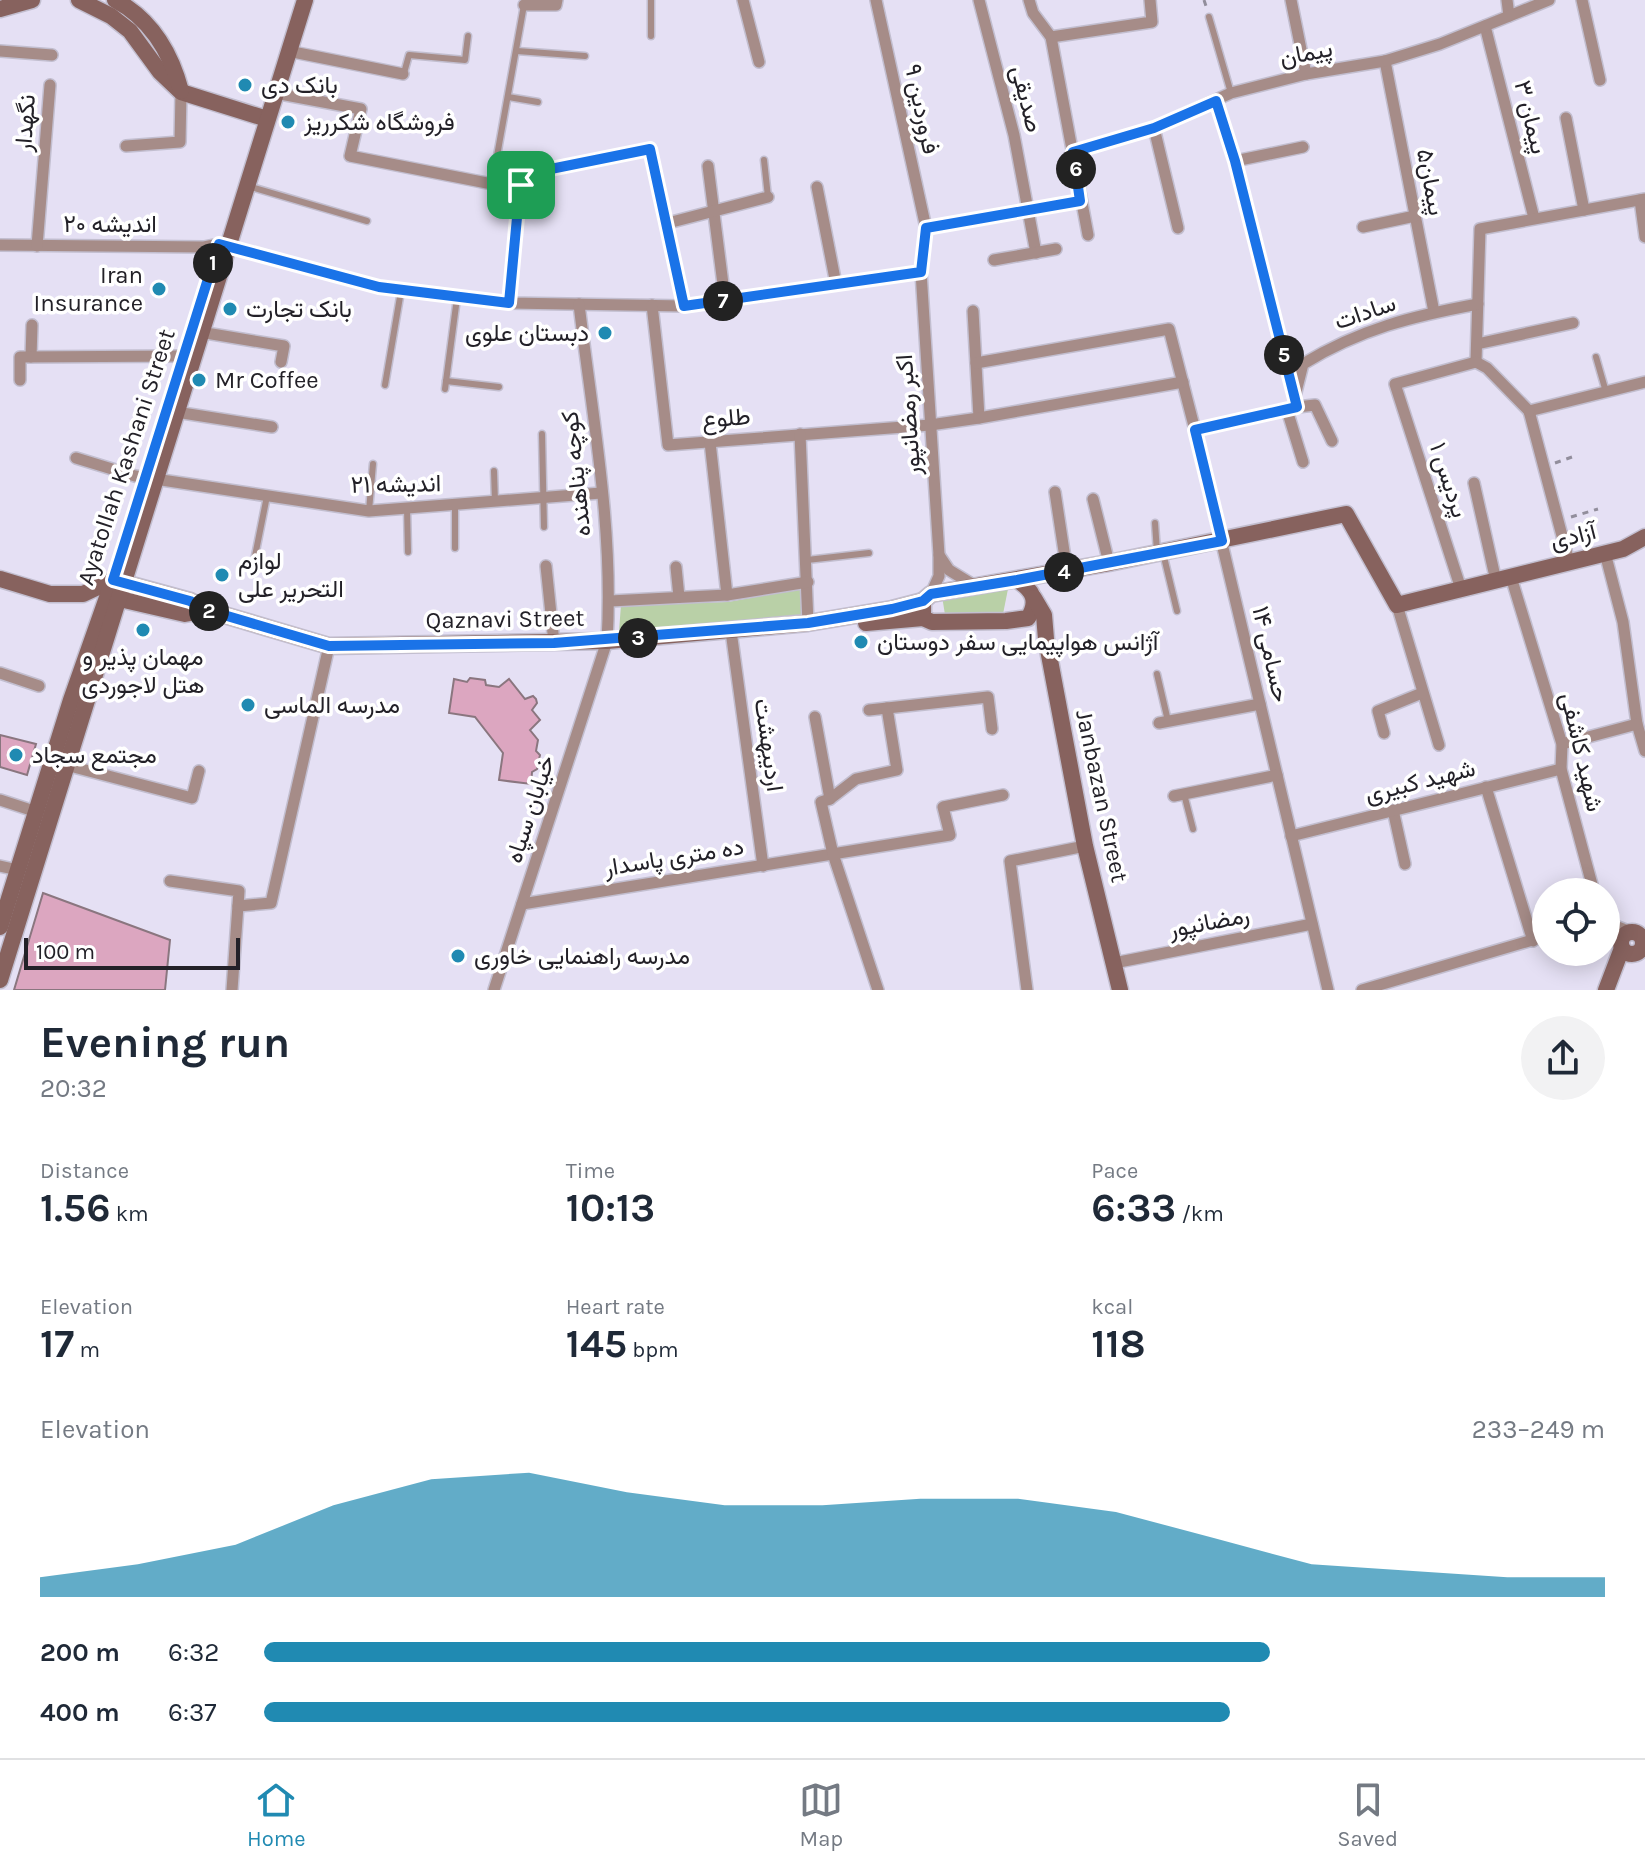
<!DOCTYPE html>
<meta charset="utf-8">
<style>
:root{--surface:#fff;--page:#f2f2f3;--text:#1f2937;--muted:#747a83;--line:#e0e1e3;--accent:#208ab2}
body{margin:0;font-family:Karla,Vazirmatn,sans-serif;background:var(--page);color:var(--text);height:100vh;display:flex;flex-direction:column;font-size:30px;white-space:nowrap}
*{box-sizing:border-box;margin:0}
p{font-size:26px;color:var(--muted)}
.icon{flex:none;width:44px;height:44px;fill:none;stroke:currentColor;stroke-width:2;stroke-linecap:round;stroke-linejoin:round}
.map{position:relative;height:990px;overflow:hidden}
.drawer{display:flex;flex-direction:column;background:var(--surface);flex:1}
.drawer>*{flex:none}
.tools{position:absolute;left:1532px;top:878px;display:grid;gap:16px}
.tools a{display:grid;place-items:center;width:88px;height:88px;border-radius:50%;background:var(--surface);box-shadow:0 4px 20px #0003;font-size:40px}
.scale{position:absolute;left:24px;bottom:20px;width:216px;box-sizing:border-box;padding-left:8px;border:4px solid #232128;border-top:0;font-size:22px;line-height:28px;white-space:nowrap;color:#232128;-webkit-text-stroke:6px #fff;paint-order:stroke}
.pin{position:absolute;display:grid;place-items:center;width:68px;height:68px;color:#fff;margin:-34px;border-radius:16px;box-shadow:0 4px 12px #0006}
.km{position:absolute;width:40px;height:40px;margin:-20px;border-radius:50%;background:#222;color:#fff;font-size:22px;line-height:40px;text-align:center}
.round{display:grid;place-items:center;flex:none;width:84px;height:84px;border-radius:42px;background:var(--page)}
.summary{display:flex;align-items:center;justify-content:space-between;height:136px;padding:0 40px}
h1{font-size:44px;font-weight:700;line-height:60px}
.metrics{display:grid;grid-template-columns:repeat(3,1fr);gap:12px;height:136px;padding:8px 40px}
.metrics div{display:grid;align-content:center}
.metrics b{font-size:40px;font-weight:700}
.metrics small{font-size:22px;font-weight:400}
.metrics p{font-size:22px}
.chart{height:224px;padding:16px 40px}
.chart p{display:flex;justify-content:space-between}
.chart svg{width:100%;height:144px;margin-top:8px;fill:var(--accent);opacity:.7}
ul{padding:0 40px;list-style:none;font-size:26px}
li{display:grid;grid-template-columns:128px 96px 1fr;align-items:center;height:60px}
li i{height:20px;border-radius:10px;background:var(--accent)}
.menu{display:flex;justify-content:space-around;align-items:center;height:112px;border-top:2px solid var(--line);background:var(--surface);font-size:22px;color:var(--muted)}
.menu a{display:grid;justify-items:center;gap:4px}
.menu .selected{color:var(--accent)}
.map>svg:first-child{display:block}
.green{fill:#b9d0a7}
.building{fill:#dca6c0;stroke:#8a767f;stroke-width:2}
.lines{fill:none;stroke-linecap:round;stroke-linejoin:round}
.lane-casing{stroke:#c2becf;stroke-width:9}
.street-casing{stroke:#c2becf;stroke-width:14}
.secondary-casing{stroke:#c2becf;stroke-width:19}
.path{stroke:#928e9c;stroke-width:3;stroke-dasharray:6 6;stroke-linecap:butt}
.lane{stroke:#a68c88;stroke-width:6}
.street{stroke:#a68c88;stroke-width:11}
.secondary{stroke:#87625e;stroke-width:16}
.route-casing{stroke:#fff;stroke-width:16}
.route{stroke:#1a73e8;stroke-width:10}
.poi-dot{fill:#208ab2;stroke:#fff;stroke-width:3}
.labels{text-anchor:middle;dominant-baseline:central;stroke-width:7;stroke-linejoin:round;paint-order:stroke}
.street-label{font-size:24px;fill:#232128;stroke:#fff}
.poi-label{font-size:24px;fill:#232128;stroke:#fff;text-anchor:start}
</style>
<div class="map">
<svg width="1645" height="990" viewBox="0 0 1645 990">
<rect width="100%" height="100%" fill="#e5e0f4"/>
<!-- green -->
<g class="green">
<path d="M 801,589 L 801,621 L 619,631 L 621,605 L 728,602 Z"/>
<path d="M 1008,589 L 1003,614 L 946,621 L 942,596 Z"/>
</g>
<!-- building -->
<g class="building">
<path d="M 470,678 L 485,680 L 486,685 L 499,687 L 509,679 L 525,699 L 533,696 L 536,699 L 537,703 L 532,710 L 540,720 L 530,730 L 538,740 L 536,751 L 540,755 L 537,769 L 532,772 L 531,784 L 499,780 L 503,753 L 475,717 L 449,713 L 454,679 L 467,682 Z"/>
<path d="M 0,735 L 36,744 L 27,775 L 0,767 Z"/>
<path d="M 43,893 L 170,940 L 165,990 L 14,990 Z"/>
</g>
<g class="lines">
<defs>
<g id="lane">
<path d="M 1209,17 L 1231,93"/>
<path d="M 651,36 L 651,0"/>
<path d="M 517,51 L 585,56"/>
<path d="M 404,73 L 409,55 L 465,60 L 468,36"/>
<path d="M 508,97 L 538,102"/>
<path d="M 764,160 L 768,197"/>
<path d="M 492,184 L 524,5"/>
<path d="M 248,186 L 367,221"/>
<path d="M 1596,357 L 1606,392"/>
<path d="M 446,381 L 499,387"/>
<path d="M 385,385 L 401,291"/>
<path d="M 445,389 L 457,298"/>
<path d="M 542,434 L 544,527"/>
<path d="M 494,471 L 495,502"/>
<path d="M 455,504 L 455,548"/>
<path d="M 407,508 L 408,552"/>
<path d="M 369,511 L 373,464"/>
<path d="M 1155,523 L 1157,552"/>
<path d="M 1163,553 L 1177,611"/>
<path d="M 255,556 L 267,496"/>
<path d="M 807,560 L 869,553"/>
<path d="M 1157,674 L 1168,721"/>
<path d="M 1184,794 L 1193,829"/>
</g>
<g id="street">
<path d="M 743,0 L 759,62"/>
<path d="M 876,0 L 926,228 L 921,272 L 939,555 L 939,576 L 931,594"/>
<path d="M 979,0 L 1014,135 L 1036,253"/>
<path d="M 1029,0 L 1033,13 L 1051,37 L 1088,235"/>
<path d="M 1291,0 L 1306,74"/>
<path d="M 1507,0 L 1509,16"/>
<path d="M 1582,0 L 1600,80"/>
<path d="M 524,5 L 556,5 L 557,0"/>
<path d="M 1485,26 L 1534,218"/>
<path d="M 1051,37 L 1152,22 L 1150,0"/>
<path d="M 0,51 L 52,55"/>
<path d="M 288,51 L 403,74"/>
<path d="M 1385,61 L 1434,312"/>
<path d="M 275,93 L 361,109 L 350,156 L 492,184 L 521,185"/>
<path d="M 1566,118 L 1584,210"/>
<path d="M 1154,128 L 1178,228"/>
<path d="M 126,146 L 180,142 L 181,92"/>
<path d="M 1073,152 L 1154,128 L 1231,93 L 1306,74 L 1385,61 L 1440,44 L 1549,0"/>
<path d="M 1235,161 L 1303,147"/>
<path d="M 708,166 L 725,300"/>
<path d="M 817,187 L 836,284"/>
<path d="M 1640,200 L 1645,237"/>
<path d="M 668,223 L 768,197"/>
<path d="M 1363,227 L 1415,216"/>
<path d="M 926,228 L 1080,201"/>
<path d="M 0,245 L 204,247 L 219,244 L 379,287 L 509,303 L 684,306 L 921,272"/>
<path d="M 37,246 L 50,85"/>
<path d="M 994,260 L 1056,249"/>
<path d="M 509,303 L 521,175 L 650,149 L 684,306"/>
<path d="M 652,305 L 668,445 L 930,425 L 979,418 L 973,311"/>
<path d="M 200,332 L 284,346 L 281,362"/>
<path d="M 1477,344 L 1573,323"/>
<path d="M 31,357 L 32,325"/>
<path d="M 1476,362 L 1480,229 L 1645,199"/>
<path d="M 976,363 L 1169,329 L 1195,430 L 1328,990"/>
<path d="M 20,380 L 20,357 L 184,356"/>
<path d="M 1295,396 L 1303,364 C 1360,329 1413,316 1478,304"/>
<path d="M 1297,407 L 1315,405 L 1332,441"/>
<path d="M 1287,410 L 1303,462"/>
<path d="M 1529,411 L 1569,562"/>
<path d="M 1529,411 L 1645,382"/>
<path d="M 176,412 L 272,427"/>
<path d="M 979,418 L 1183,382"/>
<path d="M 1195,430 L 1297,407 L 1235,161 L 1216,101"/>
<path d="M 800,434 L 808,623"/>
<path d="M 710,442 L 727,595"/>
<path d="M 76,458 L 135,476 L 369,511 L 601,493"/>
<path d="M 1474,483 L 1496,581"/>
<path d="M 1055,492 L 1067,571"/>
<path d="M 1093,499 L 1109,563"/>
<path d="M 1605,553 L 1623,622 L 1637,724 L 1645,751"/>
<path d="M 939,555 L 949,570 L 975,586"/>
<path d="M 546,566 L 554,643"/>
<path d="M 676,567 L 679,597"/>
<path d="M 1511,577 L 1562,744 L 1561,769 L 1594,892"/>
<path d="M 1461,589 L 1395,384 L 1476,362 L 1487,368 L 1529,411"/>
<path d="M 610,601 L 727,595 L 808,582"/>
<path d="M 1397,605 L 1439,745"/>
<path d="M 731,631 L 763,866"/>
<path d="M 0,673 L 39,686"/>
<path d="M 869,710 L 988,697 L 992,729"/>
<path d="M 815,717 L 830,799"/>
<path d="M 1159,723 L 1260,704"/>
<path d="M 1384,733 L 1378,711 L 1422,693"/>
<path d="M 1562,744 L 1637,724"/>
<path d="M 66,765 L 192,798 L 199,771"/>
<path d="M 1486,787 L 1533,941"/>
<path d="M 1174,796 L 1277,775"/>
<path d="M 0,800 L 37,812"/>
<path d="M 1393,810 L 1405,864"/>
<path d="M 1291,836 L 1561,769"/>
<path d="M 0,866 L 18,870"/>
<path d="M 170,881 L 239,891 L 232,990"/>
<path d="M 522,904 L 950,835 L 943,807 L 1003,795"/>
<path d="M 238,906 L 271,903 L 329,646"/>
<path d="M 1608,923 L 1631,932"/>
<path d="M 1114,963 L 1312,924"/>
<path d="M 494,990 L 607,641 C 614,529 592,415 579,304"/>
<path d="M 878,990 L 833,854 L 821,802 L 830,799 L 856,779 L 897,770 L 887,708"/>
<path d="M 1027,990 L 1010,861 L 1085,846"/>
<path d="M 1362,990 L 1546,936"/>
</g>
<g id="secondary">
<path d="M 79,0 L 111,16 L 130,31 L 160,72 L 181,92 L 267,119"/>
<path d="M 115,0 C 151,19 171,53 181,91"/>
<path d="M 0,9 L 32,0"/>
<path d="M 0,579 L 50,594 L 83,594 L 113,580 L 190,601 L 207,610 L 329,646 L 607,641 L 808,623 L 892,609 L 923,601"/>
<path d="M 1017,580 C 1033,590 1039,601 1028,618 L 1006,621 L 932,622 L 923,618 L 923,601 L 931,594 L 1109,563 L 1346,514 L 1397,605 L 1623,549 L 1645,537"/>
<path d="M 111,597 L 185,614 L 207,610"/>
<path d="M 1034,598 L 1044,615 L 1046,639 L 1085,846 L 1120,990"/>
<path d="M 866,623 L 923,618"/>
<path d="M 0,927 L 71,700 L 110,589"/>
<circle cx="1632" cy="943" r="11"/>
<path d="M 0,980 L 305,0"/>
<path d="M 1606,990 L 1622,948"/>
</g>
</defs>
<!-- lane casing -->
<use href="#lane" class="lane-casing"/>
<!-- street casing -->
<use href="#street" class="street-casing"/>
<!-- secondary casing -->
<use href="#secondary" class="secondary-casing"/>
<!-- path -->
<g class="path">
<path d="M 1204,0 L 1207,9"/>
<path d="M 1555,463 L 1572,457"/>
<path d="M 1571,517 L 1598,509"/>
</g>
<!-- lane -->
<use href="#lane" class="lane"/>
<!-- street -->
<use href="#street" class="street"/>
<!-- secondary -->
<use href="#secondary" class="secondary"/>
</g>
<g class="lines">
<defs>
<path id="route" d="M 1216,101 L 1235,161 L 1297,407 L 1195,430 L 1222,541 L 1017,580 L 931,594 L 923,601 L 892,609 L 808,623 L 554,643 L 329,646 L 207,610 L 190,601 L 113,580 L 219,244 L 379,287 L 509,303 L 521,175 L 650,149 L 684,306 L 921,272 L 926,228 L 1080,201 L 1073,152 L 1154,128 Z"/>
</defs>
<!-- route casing -->
<use href="#route" class="route-casing"/>
<!-- route -->
<use href="#route" class="route"/>
</g>
<!-- markers -->
<g class="poi-dot">
<circle cx="245" cy="85" r="8"/>
<circle cx="288" cy="122" r="8"/>
<circle cx="159" cy="289" r="8"/>
<circle cx="230" cy="309" r="8"/>
<circle cx="605" cy="333" r="8"/>
<circle cx="199" cy="380" r="8"/>
<circle cx="222" cy="575" r="8"/>
<circle cx="143" cy="630" r="8"/>
<circle cx="861" cy="642" r="8"/>
<circle cx="248" cy="705" r="8"/>
<circle cx="16" cy="755" r="8"/>
<circle cx="458" cy="956" r="8"/>
</g>
<g class="labels">
<!-- street labels -->
<g class="street-label">
<text transform="translate(1306 53) rotate(-11)">پیمان</text>
<text transform="translate(1027 99) rotate(76)">صدیقی</text>
<text transform="translate(922 109) rotate(78)">فروردین ۹</text>
<text transform="translate(1531 117) rotate(76)">پیمان ۳</text>
<text transform="translate(25 123) rotate(-86)">نگهدار</text>
<text transform="translate(1431 182) rotate(79)">پیمان۵</text>
<text x="110" y="224">اندیشه ۲۰</text>
<text transform="translate(1365 312) rotate(-19)">سادات</text>
<text transform="translate(908 415) rotate(-94)">اکبر رمضانپور</text>
<text transform="translate(726 418) rotate(-5)">طلوع</text>
<text transform="translate(126 457) rotate(-72)">Ayatollah Kashani Street</text>
<text transform="translate(576 474) rotate(-96)">کوچه پناهنده</text>
<text transform="translate(1449 480) rotate(72)">پردیس ۱</text>
<text transform="translate(396 484) rotate(-1)">اندیشه ۲۱</text>
<text transform="translate(1573 536) rotate(-14)">آزادی</text>
<text transform="translate(505 619) rotate(-1)">Qaznavi Street</text>
<text transform="translate(1271 654) rotate(77)">حسامی ۱۴</text>
<text transform="translate(769 745) rotate(82)">اردیبهشت</text>
<text transform="translate(1582 752) rotate(77)">شهید کاشفی</text>
<text transform="translate(1420 781) rotate(-14)">شهید کبیری</text>
<text transform="translate(1102 796) rotate(78)">Janbazan Street</text>
<text transform="translate(530 809) rotate(-72)">خیابان سپاه</text>
<text transform="translate(674 857) rotate(-9)">ده متری پاسدار</text>
<text transform="translate(1209 922) rotate(-11)">رمضانپور</text>
</g>
<!-- poi labels -->
<g class="poi-label">
<text x="261" y="85">بانک دی</text>
<text x="304" y="122">فروشگاه شکرریز</text>
<text x="143" y="275" text-anchor="end">Iran<tspan x="143" dy="28">Insurance</tspan></text>
<text x="246" y="309">بانک تجارت</text>
<text x="589" y="333" text-anchor="end">دبستان علوی</text>
<text x="215" y="380">Mr Coffee</text>
<text x="238" y="561">لوازم<tspan x="238" dy="28">التحریر علی</tspan></text>
<text x="877" y="642">آژانس هواپیمایی سفر دوستان</text>
<text x="143" y="657" text-anchor="middle">مهمان پذیر و<tspan x="143" dy="28">هتل لاجوردی</tspan></text>
<text x="264" y="705">مدرسه الماسی</text>
<text x="32" y="755">مجتمع سجاد</text>
<text x="474" y="956">مدرسه راهنمایی خاوری</text>
</g>
</g>
</svg>
<div class="tools">
<a><svg class="icon" aria-label="locate" viewBox="0 0 24 24"><circle cx="12" cy="12" r="6"/><path d="M12 2v4M12 18v4M2 12h4M18 12h4"/></svg></a>
</div>
<div class="scale">100 m</div>
<div class="pin" style="left:521px;top:185px;background:#1e9e55"><svg class="icon" aria-label="arrive" viewBox="0 0 24 24"><path d="M6 21V4h12l-3 4 3 4H6"/></svg></div>
<b class="km" style="left:213px;top:263px">1</b>
<b class="km" style="left:209px;top:611px">2</b>
<b class="km" style="left:638px;top:638px">3</b>
<b class="km" style="left:1064px;top:572px">4</b>
<b class="km" style="left:1284px;top:355px">5</b>
<b class="km" style="left:1076px;top:169px">6</b>
<b class="km" style="left:723px;top:301px">7</b>
</div>
<section class="drawer">
<div class="summary"><div><h1>Evening run</h1><p>20:32</p></div><a class="round"><svg class="icon" aria-label="share" viewBox="0 0 24 24"><path d="M12 15V3M7 8l5-5 5 5M5 13v7h14v-7"/></svg></a></div>
<div class="metrics">
<div><p>Distance</p><b>1.56<small> km</small></b></div>
<div><p>Time</p><b>10:13</b></div>
<div><p>Pace</p><b>6:33<small> /km</small></b></div>
</div>
<div class="metrics">
<div><p>Elevation</p><b>17<small> m</small></b></div>
<div><p>Heart rate</p><b>145<small> bpm</small></b></div>
<div><p>kcal</p><b>118</b></div>
</div>
<div class="chart"><p><span>Elevation</span>233–249 m</p>
<svg viewBox="0 0 160 44" preserveAspectRatio="none"><path d="M0 44V38L10 34L20 28L30 16L40 8L50 6L60 12L70 16L80 16L90 14L100 14L110 18L120 26L130 34L140 36L150 38L160 38V44z"/></svg>
</div>
<ul>
<li><b>200 m</b>6:32<i style="width:75%"></i></li>
<li><b>400 m</b>6:37<i style="width:72%"></i></li>
</ul>
</section>
<nav class="menu">
<a class="selected"><svg class="icon" aria-label="home" viewBox="0 0 24 24"><path d="M3 11l9-7 9 7M6 9v11h12V9"/></svg>Home</a>
<a><svg class="icon" aria-label="map" viewBox="0 0 24 24"><path d="M3 6l6-2 6 2 6-2v14l-6 2-6-2-6 2zM9 4v14M15 6v14"/></svg>Map</a>
<a><svg class="icon" aria-label="saved" viewBox="0 0 24 24"><path d="M7 4h10v16l-5-4-5 4z"/></svg>Saved</a>
</nav>
